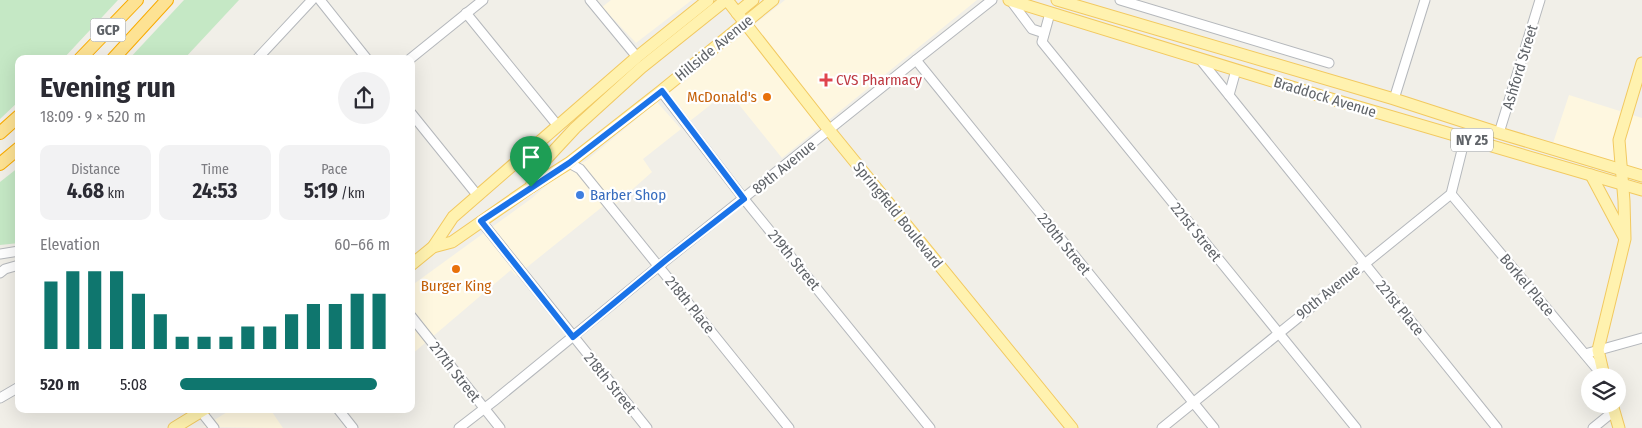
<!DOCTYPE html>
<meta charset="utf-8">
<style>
:root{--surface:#fff;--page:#f2f2f3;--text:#2b2b33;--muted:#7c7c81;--accent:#0f766e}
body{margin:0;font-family:"Fira Sans Condensed",sans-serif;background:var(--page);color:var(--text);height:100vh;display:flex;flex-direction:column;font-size:19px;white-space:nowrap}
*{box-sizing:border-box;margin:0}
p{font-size:16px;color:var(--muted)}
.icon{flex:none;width:28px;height:28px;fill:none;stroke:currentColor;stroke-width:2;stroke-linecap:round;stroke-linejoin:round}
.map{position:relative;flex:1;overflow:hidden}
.panel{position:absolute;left:15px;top:55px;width:400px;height:358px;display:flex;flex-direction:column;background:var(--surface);border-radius:10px;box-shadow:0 5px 20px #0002}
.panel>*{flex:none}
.controls{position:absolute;left:1581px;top:368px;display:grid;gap:10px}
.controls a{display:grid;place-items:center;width:45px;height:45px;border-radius:50%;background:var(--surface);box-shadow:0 5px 20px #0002;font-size:25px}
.pin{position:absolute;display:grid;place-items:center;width:42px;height:42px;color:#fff;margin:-51px -21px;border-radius:50% 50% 50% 0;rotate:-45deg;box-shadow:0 0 5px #0007}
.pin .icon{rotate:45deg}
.round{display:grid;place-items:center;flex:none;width:52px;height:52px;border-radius:26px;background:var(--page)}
.overview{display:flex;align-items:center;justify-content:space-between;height:85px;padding:0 25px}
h1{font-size:28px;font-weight:700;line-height:38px}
.figures{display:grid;grid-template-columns:repeat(3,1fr);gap:8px;height:85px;padding:5px 25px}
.figures div{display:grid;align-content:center;border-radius:10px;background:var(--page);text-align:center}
.figures b{font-size:21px;font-weight:700}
.figures small{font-size:14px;font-weight:400}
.figures p{font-size:14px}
.chart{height:140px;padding:10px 25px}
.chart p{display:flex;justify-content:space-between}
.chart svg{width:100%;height:90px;margin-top:5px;stroke:var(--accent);stroke-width:6}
ul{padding:0 25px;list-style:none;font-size:16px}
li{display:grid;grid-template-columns:80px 60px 1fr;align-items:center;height:38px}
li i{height:12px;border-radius:6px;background:var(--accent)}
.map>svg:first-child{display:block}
.commercial{fill:#fef7e0}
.green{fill:#c5e8c5}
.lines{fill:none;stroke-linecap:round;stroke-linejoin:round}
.minor-casing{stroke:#b5b8bc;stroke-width:11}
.major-casing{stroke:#f2c960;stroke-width:13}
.highway-casing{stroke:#f9ab00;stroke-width:14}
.minor{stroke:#fff;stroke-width:9}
.major{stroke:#fff2af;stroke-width:11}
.highway{stroke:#fde293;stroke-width:12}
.route-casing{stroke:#fff;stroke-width:10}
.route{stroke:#1a73e8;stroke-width:6}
.health-dot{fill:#e0444e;stroke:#fff;stroke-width:2}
.food-dot{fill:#e8710a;stroke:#fff;stroke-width:2}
.shop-dot{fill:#3f7fe0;stroke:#fff;stroke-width:2}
.labels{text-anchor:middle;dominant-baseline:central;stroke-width:4.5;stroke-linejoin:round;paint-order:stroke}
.shield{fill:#fff;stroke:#8f9295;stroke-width:1}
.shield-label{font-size:14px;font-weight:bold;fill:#5f6368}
.street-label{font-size:15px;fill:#5f6368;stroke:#fff}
.health-label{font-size:15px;fill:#be3a42;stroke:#fff;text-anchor:start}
.food-label{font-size:15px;fill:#c56008;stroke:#fff;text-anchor:end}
.shop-label{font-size:15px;fill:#366cbe;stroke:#fff;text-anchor:start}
</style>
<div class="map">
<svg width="1642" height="428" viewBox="0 0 1642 428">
<rect width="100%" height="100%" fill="#f1efe8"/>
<!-- commercial -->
<g class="commercial">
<path d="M 611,0 L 692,0 L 636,43 L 602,7 Z"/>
<path d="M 785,0 L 977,0 L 782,158 L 728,91 L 690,121 L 668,94 Z"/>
<path d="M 1569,95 L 1642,118 L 1642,172 L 1552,146 Z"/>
<path d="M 657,102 L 681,129 L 643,159 L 652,172 L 616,204 L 612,199 L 516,276 L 511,270 L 411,355 L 411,286 L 532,198 L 554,179 L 587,160 Z"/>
<path d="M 232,409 L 270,409 L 283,428 L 203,427 Z"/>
</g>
<!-- green -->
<g class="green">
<path d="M 0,0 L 118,0 L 63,59 L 19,59 L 19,101 L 0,119 Z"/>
<path d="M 184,0 L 239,0 L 184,59 L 129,59 Z"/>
<path d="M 19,167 L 19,243 L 0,245 L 0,182 Z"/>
</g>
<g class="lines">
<defs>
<g id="minor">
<path d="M 320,0 L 367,59"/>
<path d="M 590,0 L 637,57"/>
<path d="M 1120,0 L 1329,63"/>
<path d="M 1011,1 L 1032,29 L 1044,33"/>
<path d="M 466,13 L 558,126"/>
<path d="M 1050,13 L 1042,42 L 1356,428"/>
<path d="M 1199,58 L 1497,428"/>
<path d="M 257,59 L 312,0"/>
<path d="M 410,59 L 483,0"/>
<path d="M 916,60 L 1214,428"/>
<path d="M 661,91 L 744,199 L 930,428"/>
<path d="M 1229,95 L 1236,70"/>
<path d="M 1394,99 L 1425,0"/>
<path d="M 411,113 L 478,196"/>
<path d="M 1499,133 L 1540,0"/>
<path d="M 569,163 L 580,169 L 789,428"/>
<path d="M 1451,194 L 1603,376"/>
<path d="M 481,221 L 647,428"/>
<path d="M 0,254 L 19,251"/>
<path d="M 0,273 L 5,269 L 19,265"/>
<path d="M 411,316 L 500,428"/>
<path d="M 1585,354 L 1642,338"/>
<path d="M 0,398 L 19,387"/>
<path d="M 199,409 L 214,428"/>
<path d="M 338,409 L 353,428"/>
<path d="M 459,428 L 494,401 L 665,261 L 916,60 L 992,0"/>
<path d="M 1162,428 L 1451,194 L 1465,138"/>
<path d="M 1593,428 L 1614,411"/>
</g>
<g id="major">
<path d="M 727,0 L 829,130 L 1072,428"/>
<path d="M 1009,0 L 1321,96 L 1642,190"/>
<path d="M 1057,0 L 1394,99 L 1499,133 L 1642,176"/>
<path d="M 737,13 L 753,0"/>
<path d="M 1591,175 L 1624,237"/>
<path d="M 531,187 L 536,170 L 575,128 L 641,68 L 726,0"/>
<path d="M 433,247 L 452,242 L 531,187 L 569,163 L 661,91 L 773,0"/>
<path d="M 411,265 L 433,247 L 453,217 L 637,57 L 708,0"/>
<path d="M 1604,376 L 1598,350 L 1625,239 L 1624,201 L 1619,140 L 1642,63"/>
<path d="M 1612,404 L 1619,428"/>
<path d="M 174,428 L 205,409"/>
</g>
<g id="highway">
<path d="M 80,59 L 137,0"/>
<path d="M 113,59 L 167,0"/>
<path d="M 0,133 L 19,116"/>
<path d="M 0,164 L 19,148"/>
</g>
</defs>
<!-- minor casing -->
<use href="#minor" class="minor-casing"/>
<!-- major casing -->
<use href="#major" class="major-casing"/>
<!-- highway casing -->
<use href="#highway" class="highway-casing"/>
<!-- minor -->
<use href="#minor" class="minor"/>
<!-- major -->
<use href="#major" class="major"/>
<!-- highway -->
<use href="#highway" class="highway"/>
</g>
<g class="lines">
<defs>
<path id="route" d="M 662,91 L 744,199 L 666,260 L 573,337 L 481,221 L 569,163 Z"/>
</defs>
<!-- route casing -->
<use href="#route" class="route-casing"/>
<!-- route -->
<use href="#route" class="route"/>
</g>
<!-- markers -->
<path class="health-dot" d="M823.5 72.5h5v5h5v5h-5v5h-5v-5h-5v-5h5z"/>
<g class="food-dot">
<circle cx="767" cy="97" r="5"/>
<circle cx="456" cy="269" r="5"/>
</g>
<circle class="shop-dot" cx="580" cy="195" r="5"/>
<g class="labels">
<!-- shield labels -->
<g class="shield">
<rect x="90.5" y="18.5" width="35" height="23" rx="4"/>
<rect x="1451" y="128.5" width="42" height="23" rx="4"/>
</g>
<g class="shield-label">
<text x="108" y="30">GCP</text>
<text x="1472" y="140">NY 25</text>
</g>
<!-- street labels -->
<g class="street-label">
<text transform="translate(714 48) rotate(-39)">Hillside Avenue</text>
<text transform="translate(1520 67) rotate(-73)">Ashford Street</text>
<text transform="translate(1325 97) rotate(17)">Braddock Avenue</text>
<text transform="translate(784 167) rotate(-39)">89th Avenue</text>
<text transform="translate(898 215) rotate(51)">Springfield Boulevard</text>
<text transform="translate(1196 232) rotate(51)">221st Street</text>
<text transform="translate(1064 244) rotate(51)">220th Street</text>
<text transform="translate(794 260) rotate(51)">219th Street</text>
<text transform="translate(1527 285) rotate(50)">Borkel Place</text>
<text transform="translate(1328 292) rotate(-39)">90th Avenue</text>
<text transform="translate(690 305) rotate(51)">218th Place</text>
<text transform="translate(1400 308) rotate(51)">221st Place</text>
<text transform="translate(455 372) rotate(52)">217th Street</text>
<text transform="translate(610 383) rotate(51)">218th Street</text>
</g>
<!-- health labels -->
<g class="health-label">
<text x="836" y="80">CVS Pharmacy</text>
</g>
<!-- food labels -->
<g class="food-label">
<text x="757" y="97">McDonald's</text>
<text x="456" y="286" text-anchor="middle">Burger King</text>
</g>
<!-- shop labels -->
<g class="shop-label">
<text x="590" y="195">Barber Shop</text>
</g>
</g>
</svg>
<div class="controls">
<a><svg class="icon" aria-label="layers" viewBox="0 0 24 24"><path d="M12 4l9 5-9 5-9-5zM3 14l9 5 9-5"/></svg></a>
</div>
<div class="pin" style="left:531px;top:187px;background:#1e9e55"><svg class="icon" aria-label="arrive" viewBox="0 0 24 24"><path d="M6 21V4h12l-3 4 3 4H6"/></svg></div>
<section class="panel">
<div class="overview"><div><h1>Evening run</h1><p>18:09 · 9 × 520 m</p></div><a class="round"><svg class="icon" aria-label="share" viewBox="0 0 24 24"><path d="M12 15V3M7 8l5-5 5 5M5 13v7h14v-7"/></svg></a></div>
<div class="figures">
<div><p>Distance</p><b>4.68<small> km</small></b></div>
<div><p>Time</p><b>24:53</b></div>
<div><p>Pace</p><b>5:19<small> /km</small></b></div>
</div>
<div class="chart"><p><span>Elevation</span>60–66 m</p>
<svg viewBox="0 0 160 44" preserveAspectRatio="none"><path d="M5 44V11M15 44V6M25 44V6M35 44V6M45 44V17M55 44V27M65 44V38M75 44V38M85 44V38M95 44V33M105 44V33M115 44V27M125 44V22M135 44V22M145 44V17M155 44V17"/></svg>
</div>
<ul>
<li><b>520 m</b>5:08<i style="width:94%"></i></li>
</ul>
</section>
</div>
